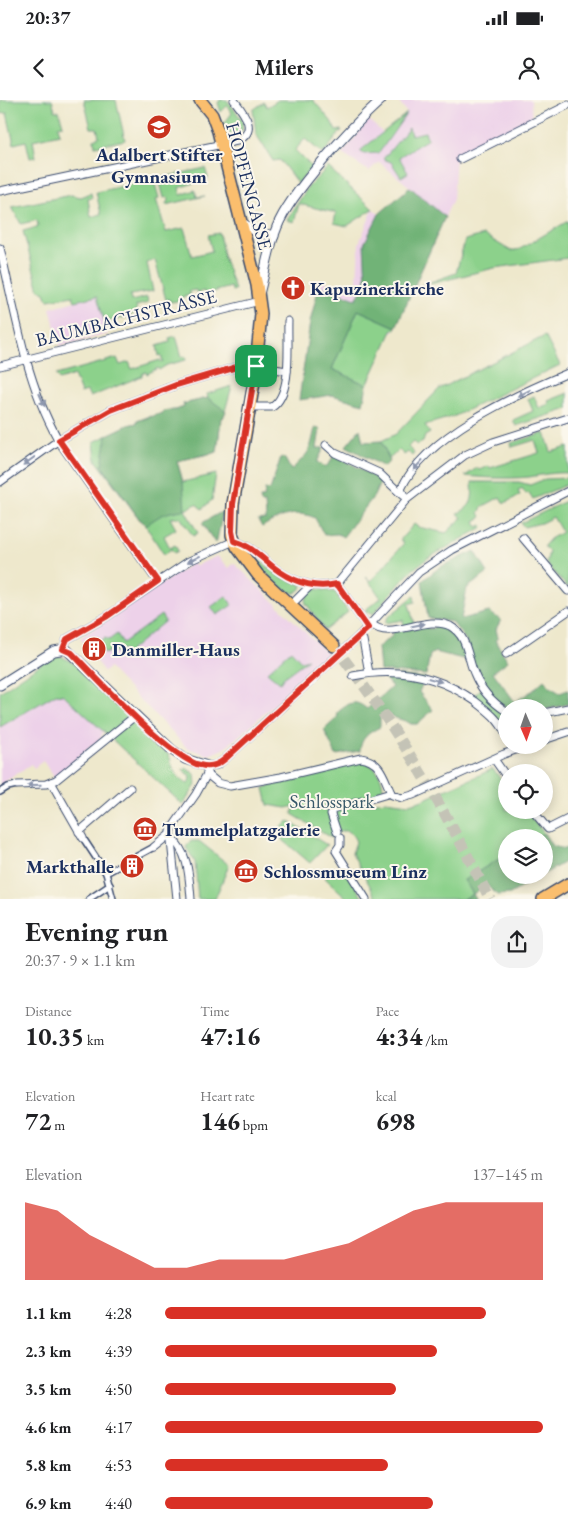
<!DOCTYPE html>
<meta charset="utf-8">
<style>
:root{--surface:#fff;--page:#f2f2f2;--text:#202124;--muted:#757577;--accent:#d93025}
body{margin:0;font-family:"EB Garamond",serif;background:var(--page);color:var(--text);height:100vh;display:flex;flex-direction:column;font-size:19px;white-space:nowrap}
*{box-sizing:border-box;margin:0}
p{font-size:16px;color:var(--muted)}
.icon{flex:none;width:28px;height:28px;fill:none;stroke:currentColor;stroke-width:2;stroke-linecap:round;stroke-linejoin:round}
.map{position:relative;height:799px;overflow:hidden}
.panel{display:flex;flex-direction:column;background:var(--surface);flex:1}
.panel>*{flex:none}
.needle{width:32px;rotate:178deg}
.tools{position:absolute;left:498px;top:599px;display:grid;gap:10px}
.tools a{display:grid;place-items:center;width:55px;height:55px;border-radius:50%;background:var(--surface);box-shadow:0 2px 12px #0003;font-size:25px}
.pin{position:absolute;display:grid;place-items:center;width:42px;height:42px;color:#fff;margin:-21px;border-radius:10px;box-shadow:0 2px 8px #0006}
.round{display:grid;place-items:center;flex:none;width:52px;height:52px;border-radius:20px;background:var(--page)}
.headline{display:flex;align-items:center;justify-content:space-between;height:85px;padding:0 25px}
h1{font-size:28px;font-weight:700;line-height:38px}
.metrics{display:grid;grid-template-columns:repeat(3,1fr);gap:8px;height:85px;padding:5px 25px}
.metrics div{display:grid;align-content:center}
.metrics b{font-size:25px;font-weight:700}
.metrics small{font-size:14px;font-weight:400}
.metrics p{font-size:14px}
.chart{height:140px;padding:10px 25px}
.chart p{display:flex;justify-content:space-between}
.chart svg{width:100%;height:90px;margin-top:5px;fill:var(--accent);opacity:.7}
ul{padding:0 25px;list-style:none;font-size:16px}
li{display:grid;grid-template-columns:80px 60px 1fr;align-items:center;height:38px}
li i{height:12px;border-radius:6px;background:var(--accent)}
.status{display:flex;justify-content:space-between;align-items:center;height:35px;padding:0 25px;background:var(--surface);direction:ltr}
.status svg{height:14px;fill:currentColor}
header{display:flex;justify-content:space-between;align-items:center;height:65px;padding:0 25px;background:var(--surface);font-size:22px;font-weight:700}
.map>svg:first-child{display:block}
.built{fill:#edd1e9}
.green{fill:#8cd18b;stroke:#548074}
.forest{fill:#71b377;stroke:#46716a}
.lines{fill:none;stroke-linecap:round;stroke-linejoin:round}
.primary-tunnel{stroke:#c4c3b6;stroke-width:11;stroke-dasharray:11 5.5;stroke-linecap:butt}
.pedestrian-casing{stroke:#3b4b6e;stroke-width:8}
.minor-casing{stroke:#3b4b6e;stroke-width:9}
.tertiary-casing{stroke:#3b4b6e;stroke-width:11}
.primary-casing{stroke:#3b4b6e;stroke-width:14}
.pedestrian{stroke:#fff;stroke-width:5}
.minor{stroke:#fff;stroke-width:7}
.tertiary{stroke:#fff;stroke-width:9}
.primary{stroke:#fabe6e;stroke-width:11}
.oneway{fill:#8d97ae}
.route-casing{stroke:#fff;stroke-width:10}
.route{stroke:#d93025;stroke-width:6}
.labels{text-anchor:middle;dominant-baseline:central;stroke-width:4;stroke-linejoin:round;paint-order:stroke}
.poi-label{font-size:19px;font-weight:bold;fill:#1b2f5e;stroke:#fbf7ec;text-anchor:start}
.street-label{font-size:19px;fill:#1b2f5e;stroke:#fbf7ec}
.park-label{font-size:19px;fill:#375869;stroke:#fbf7ec}
</style>
<div class="status"><b>20:37</b><svg viewBox="0 0 49 12"><path d="M0 12V9h3v3zM5 12V6h3v6zM10 12V3h3v9zM15 12V0h3v12zM26 1h20v11H26zM47 4h2v5h-2z"/></svg></div>
<header><svg class="icon" aria-label="back" viewBox="0 0 24 24"><path d="M15 5l-7 7 7 7"/></svg>Milers<svg class="icon" aria-label="person" viewBox="0 0 24 24"><circle cx="12" cy="8" r="4"/><path d="M4 21q1-7 8-7t8 7"/></svg></header>
<div class="map">
<svg width="568" height="799" viewBox="0 0 568 799">
<rect width="100%" height="100%" fill="#fbf7ec"/>
<filter id="ink" filterUnits="userSpaceOnUse"><feTurbulence type="fractalNoise" baseFrequency=".02" numOctaves="2"/><feDisplacementMap in="SourceGraphic" scale="10" xChannelSelector="R" yChannelSelector="G"/><feConvolveMatrix kernelMatrix="1 2 1 2 8 2 1 2 1" color-interpolation-filters="sRGB"/></filter>
<filter id="wash" filterUnits="userSpaceOnUse"><feTurbulence type="fractalNoise" baseFrequency=".0096" numOctaves="4" result="noise"/><feDisplacementMap in="SourceGraphic" scale="20" xChannelSelector="R" yChannelSelector="G"/><feGaussianBlur stdDeviation="1.12" result="paint"/><feColorMatrix in="noise" values="0 0 0 0 0 0 0 0 0 0 0 0 0 0 0 0 0 1.4 0 .05"/><feComposite in="paint" operator="in"/></filter>
<g filter="url(#wash)">
<rect width="100%" height="100%" fill="#eee8cc"/>
<!-- built -->
<g class="built">
<path d="M 397,0 L 531,0 L 532,20 L 456,56 L 453,99 L 393,233 L 391,233 L 367,285 L 363,304 L 332,295 L 299,300 L 310,222 L 320,180 L 352,190 L 357,181 L 359,143 L 373,109 L 379,114 L 410,87 L 379,62 L 369,71 L 342,54 L 369,20 L 383,33 L 407,13 Z"/>
<path d="M 98,195 L 108,234 L 60,246 L 50,208 Z"/>
<path d="M 217,456 L 229,468 L 234,463 L 330,556 L 225,648 L 209,655 L 187,648 L 109,568 L 104,572 L 80,538 L 193,463 L 195,466 Z"/>
<path d="M 56,594 L 64,595 L 103,631 L 101,638 L 54,677 L 43,661 L 34,668 L 31,664 L 0,685 L 0,627 Z"/>
</g>
<!-- green -->
<g class="green">
<path d="M 0,0 L 52,0 L 55,11 L 59,11 L 63,25 L 58,26 L 60,34 L 33,40 L 36,57 L 30,58 L 26,41 L 14,44 L 7,13 L 0,14 Z"/>
<path d="M 84,0 L 116,0 L 125,40 L 95,46 L 94,39 L 99,37 L 97,28 L 91,28 Z"/>
<path d="M 220,0 L 227,0 L 243,21 L 242,31 L 232,34 L 225,29 L 224,24 L 232,13 L 227,6 L 221,12 L 218,3 Z"/>
<path d="M 278,0 L 313,0 L 331,21 L 336,31 L 342,30 L 323,54 L 305,39 L 295,50 L 312,67 L 298,84 L 280,60 L 273,61 L 256,34 L 253,10 L 264,2 L 267,7 Z"/>
<path d="M 407,13 L 379,53 L 364,54 L 360,51 Z"/>
<path d="M 409,28 L 411,35 L 425,32 L 428,39 L 399,57 L 408,73 L 401,77 L 391,62 L 383,59 Z"/>
<path d="M 328,67 L 373,109 L 347,126 L 334,123 L 336,113 L 299,104 L 294,122 L 287,120 L 308,87 Z"/>
<path d="M 205,68 L 208,78 L 179,88 L 181,95 L 195,90 L 197,97 L 205,96 L 166,105 L 166,103 L 169,101 L 168,97 L 164,98 L 160,83 L 155,84 L 159,98 L 156,99 L 166,132 L 184,128 L 192,156 L 212,151 L 208,135 L 219,133 L 224,159 L 235,190 L 232,191 L 231,187 L 205,194 L 204,191 L 197,193 L 196,190 L 190,191 L 190,195 L 179,198 L 179,201 L 170,202 L 169,199 L 166,200 L 155,160 L 147,163 L 153,191 L 130,195 L 131,201 L 147,197 L 148,203 L 136,206 L 137,210 L 130,216 L 110,221 L 110,219 L 104,220 L 97,196 L 75,201 L 73,196 L 48,200 L 45,193 L 39,190 L 23,131 L 38,127 L 37,120 L 21,124 L 12,107 L 71,95 L 81,97 L 91,93 L 92,98 L 88,99 L 91,117 L 101,114 L 96,92 Z"/>
<path d="M 568,121 L 568,158 L 494,168 L 414,188 L 456,173 L 465,140 L 484,135 L 511,151 L 520,149 Z"/>
<path d="M 358,210 L 396,227 L 391,233 L 367,285 L 332,269 Z"/>
<path d="M 176,236 L 182,257 L 185,256 L 186,260 L 167,265 L 159,270 L 158,268 L 147,274 L 146,272 L 142,274 L 142,276 L 90,297 L 87,291 L 81,293 L 74,275 L 59,280 L 56,275 L 117,258 L 120,265 L 129,262 L 132,269 L 160,260 L 162,263 L 163,262 L 161,255 L 159,256 L 157,246 L 170,242 L 169,238 Z"/>
<path d="M 545,236 L 560,265 L 455,316 L 425,325 L 430,333 L 425,336 L 423,342 L 417,345 L 413,342 L 408,347 L 414,353 L 412,356 L 408,352 L 404,355 L 399,350 L 389,359 L 381,341 L 396,334 L 439,289 Z"/>
<path d="M 232,286 L 223,318 L 221,318 L 217,352 L 177,361 L 183,382 L 216,374 L 212,400 L 202,409 L 196,404 L 185,410 L 198,433 L 193,436 L 180,417 L 170,418 L 176,429 L 164,436 L 170,448 L 175,445 L 178,451 L 174,453 L 171,449 L 165,454 L 163,453 L 142,420 L 140,420 L 96,360 L 94,342 L 128,325 L 137,323 L 137,321 L 150,316 L 151,318 L 163,313 L 163,311 L 176,310 L 184,307 L 183,304 L 208,298 L 207,294 Z"/>
<path d="M 568,293 L 568,309 L 516,326 L 513,320 L 533,311 L 528,299 L 534,296 L 539,308 L 549,304 L 548,301 Z"/>
<path d="M 545,333 L 551,352 L 568,347 L 568,373 C 554,372 542,375 529,377 C 508,379 486,378 465,376 L 477,368 L 479,370 L 489,366 L 490,368 L 539,353 L 535,340 L 512,347 L 511,343 Z"/>
<path d="M 568,378 L 568,384 L 533,399 L 529,393 L 526,394 L 522,388 L 518,391 L 520,395 L 505,403 L 504,404 L 500,397 L 482,407 L 479,413 L 482,417 L 475,421 L 478,427 L 482,425 L 483,427 L 428,458 L 411,471 L 373,514 L 366,512 L 365,510 L 381,498 L 366,477 L 371,481 L 404,443 L 400,440 L 414,424 L 418,427 L 446,433 L 462,418 L 458,413 C 474,406 473,397 472,382 L 519,382 L 530,385 L 545,379 Z"/>
<path d="M 568,400 L 568,488 L 546,463 L 549,452 L 544,446 L 550,439 L 562,432 L 553,417 L 541,423 L 524,427 L 521,423 Z"/>
<path d="M 251,453 L 279,476 L 302,485 L 301,489 L 295,493 C 283,494 258,465 250,455 Z"/>
<path d="M 318,489 L 335,492 L 348,512 L 325,530 L 305,502 L 309,492 Z"/>
<path d="M 226,496 L 232,505 L 217,515 L 211,507 Z"/>
<path d="M 414,496 L 415,502 L 409,504 L 414,523 L 404,526 L 403,520 L 385,523 L 387,518 Z"/>
<path d="M 161,515 L 165,521 L 126,554 L 123,549 L 116,553 L 113,549 L 105,554 L 97,543 L 105,538 L 109,540 L 117,534 L 123,543 Z"/>
<path d="M 291,550 L 301,561 L 308,559 L 284,577 L 280,583 L 267,572 Z"/>
<path d="M 61,556 L 78,566 L 169,655 C 173,670 175,677 188,684 L 191,676 L 183,670 L 186,668 L 195,674 L 196,685 L 183,705 L 64,595 L 56,594 L 0,627 L 0,592 L 48,559 Z"/>
<path d="M 481,589 L 506,613 L 506,622 L 502,623 L 472,597 Z"/>
<path d="M 360,661 C 375,664 383,675 383,691 L 366,698 L 369,703 L 385,701 L 409,704 L 420,701 L 493,669 L 506,686 L 506,710 L 525,710 L 544,733 L 536,737 L 506,738 L 506,755 L 464,780 L 473,794 L 464,799 L 377,799 L 352,753 L 356,742 C 352,729 340,727 332,738 L 292,714 L 295,706 L 287,708 L 268,705 L 264,688 L 347,663 Z"/>
<path d="M 288,721 L 327,745 L 310,763 L 276,734 Z"/>
<path d="M 191,741 L 199,741 L 229,765 L 215,799 L 198,799 L 195,762 L 186,747 Z"/>
<path d="M 343,763 L 363,799 L 348,799 L 325,778 Z"/>
</g>
<!-- forest -->
<g class="forest">
<path d="M 410,87 L 445,117 L 396,227 L 358,210 L 332,269 L 367,285 L 363,304 L 332,295 L 299,300 L 310,222 L 319,186 L 356,199 L 366,184 L 364,144 L 379,114 Z"/>
<path d="M 208,298 L 226,311 L 223,318 L 221,318 L 217,352 L 177,361 L 183,382 L 185,410 C 169,411 158,415 146,426 L 141,420 L 140,420 L 102,366 L 107,335 L 128,325 L 137,323 L 137,321 L 163,313 L 163,311 L 176,310 L 184,307 L 183,304 Z"/>
<path d="M 315,328 L 320,329 L 317,348 L 324,348 L 317,362 L 325,367 L 330,363 L 334,354 L 381,381 L 374,396 L 343,437 L 338,434 L 324,435 L 315,418 C 296,409 278,417 262,427 L 258,420 L 266,419 L 265,403 L 261,403 L 260,398 L 264,398 L 265,389 L 270,390 L 281,357 L 285,359 L 291,370 C 310,351 309,355 315,328 Z"/>
<path d="M 360,329 L 363,342 L 381,341 L 390,361 L 384,367 L 346,346 Z"/>
<path d="M 223,411 L 217,440 L 215,443 L 202,423 Z"/>
<path d="M 475,451 L 488,473 L 467,488 L 461,519 L 489,512 L 501,520 L 496,529 L 498,538 L 495,540 L 508,561 L 493,572 L 515,602 L 533,590 L 544,580 L 550,587 L 560,593 L 568,590 L 568,604 L 544,610 L 544,608 L 506,608 L 495,599 L 478,574 L 465,539 L 452,522 L 428,518 L 422,481 L 440,467 Z"/>
<path d="M 434,525 C 457,530 460,539 467,560 L 435,552 L 430,555 L 426,575 L 380,571 L 378,547 L 392,536 L 392,532 L 427,526 L 428,529 L 434,528 Z"/>
<path d="M 381,574 L 425,578 L 419,592 L 433,610 L 417,624 L 411,624 C 402,618 393,620 385,611 L 380,619 L 380,627 C 368,633 361,638 360,651 L 336,655 L 324,630 L 337,618 L 338,612 C 350,602 355,599 367,609 L 392,587 Z"/>
<path d="M 544,733 L 552,746 L 565,749 L 568,747 L 568,760 L 544,774 L 544,738 L 536,737 Z"/>
<path d="M 506,755 L 506,775 L 542,775 L 510,794 L 498,795 L 486,785 L 473,794 L 476,799 L 463,799 L 473,794 L 464,780 Z"/>
</g>
</g>
<g filter="url(#ink)">
<g class="lines">
<!-- primary-tunnel -->
<path class="primary-tunnel" d="M 334,546 C 398,628 443,707 490,799"/>
<defs>
<g id="pedestrian">
<path d="M 0,692 L 8,687 L 17,685"/>
<path d="M 83,738 L 106,773 L 113,799"/>
<path d="M 106,773 L 154,747"/>
<path d="M 89,799 L 110,785"/>
</g>
<g id="minor">
<path d="M 460,59 L 568,5"/>
<path d="M 0,91 L 237,41 C 259,31 244,13 234,0"/>
<path d="M 0,148 C 16,214 26,287 62,346 L 157,481"/>
<path d="M 0,266 L 260,201"/>
<path d="M 250,307 L 272,307 C 293,294 287,244 288,221"/>
<path d="M 326,345 L 335,353 L 379,373 L 402,395"/>
<path d="M 0,382 L 59,340 L 111,310 L 176,285 L 240,266 L 256,266 L 287,271"/>
<path d="M 406,400 L 401,389 C 426,335 515,295 568,273"/>
<path d="M 523,438 L 568,491"/>
<path d="M 337,484 L 368,528"/>
<path d="M 291,505 L 310,486"/>
<path d="M 372,524 C 389,542 426,514 450,526 C 468,536 467,557 474,573 C 480,588 492,602 506,611"/>
<path d="M 359,536 L 363,540 L 369,573"/>
<path d="M 63,549 L 67,539 L 106,517 L 189,461 L 234,441 C 248,445 255,452 266,461 C 286,479 310,490 337,484 L 406,400 L 465,355 L 493,342 L 568,318"/>
<path d="M 506,554 L 568,511"/>
<path d="M 353,576 C 397,567 438,575 475,601 C 488,611 499,619 506,635"/>
<path d="M 544,613 L 568,608"/>
<path d="M 544,640 L 568,632"/>
<path d="M 530,645 L 504,654 L 413,695 L 402,698 L 392,695 C 384,679 382,661 361,658 L 281,677 L 230,686 L 218,683 L 207,674 L 207,666 L 217,665 L 225,659 L 359,536 L 419,472 L 452,450 L 568,391"/>
<path d="M 494,659 L 506,676"/>
<path d="M 51,682 L 83,738"/>
<path d="M 17,685 L 46,684 L 56,680 L 135,616"/>
<path d="M 367,700 L 391,693"/>
<path d="M 532,710 L 548,729 L 568,719"/>
<path d="M 79,732 L 130,688"/>
<path d="M 337,732 L 331,714 L 332,709 L 362,701"/>
<path d="M 170,736 C 189,753 189,775 191,799"/>
<path d="M 340,738 L 340,745 L 336,751 L 366,799"/>
<path d="M 154,747 L 169,735"/>
<path d="M 177,799 L 170,731 L 196,694 L 207,674"/>
</g>
<g id="tertiary">
<path d="M 241,122 L 256,132 L 274,136"/>
<path d="M 259,194 C 265,173 268,148 277,127 C 290,93 353,25 381,0"/>
<path d="M 0,585 L 54,551 L 66,549 L 172,650 L 185,659 L 207,666"/>
</g>
<g id="primary">
<path d="M 200,0 L 212,15 L 218,31 L 257,185 L 261,214 L 255,277 L 233,404 L 232,435 L 237,447 L 258,475 L 334,546"/>
<path d="M 543,799 L 568,784"/>
</g>
</defs>
<!-- pedestrian casing -->
<use href="#pedestrian" class="pedestrian-casing"/>
<!-- minor casing -->
<use href="#minor" class="minor-casing"/>
<!-- tertiary casing -->
<use href="#tertiary" class="tertiary-casing"/>
<!-- primary casing -->
<use href="#primary" class="primary-casing"/>
<!-- pedestrian -->
<use href="#pedestrian" class="pedestrian"/>
<!-- minor -->
<use href="#minor" class="minor"/>
<!-- tertiary -->
<use href="#tertiary" class="tertiary"/>
<!-- primary -->
<use href="#primary" class="primary"/>
</g>
<!-- one-way arrows -->
<defs><path id="oneway-solid" d="M-6-.8H1V-3.2L6.5 0L1 3.2V.8H-6Z" transform="scale(1.25)"/></defs>
<g class="oneway">
<use href="#oneway-solid" transform="translate(524 293) rotate(154)"/>
<use href="#oneway-solid" transform="translate(42 300) rotate(67)"/>
<use href="#oneway-solid" transform="translate(29 361) rotate(144)"/>
<use href="#oneway-solid" transform="translate(418 365) rotate(132)"/>
<use href="#oneway-solid" transform="translate(194 459) rotate(153)"/>
<use href="#oneway-solid" transform="translate(418 525) rotate(-11)"/>
<use href="#oneway-solid" transform="translate(435 580) rotate(16)"/>
<use href="#oneway-solid" transform="translate(34 685) rotate(178)"/>
</g>
</g>
<g class="lines" filter="url(#ink)">
<defs>
<path id="route" d="M 240,266 L 256,266 L 233,404 L 232,431 L 234,441 C 248,445 255,452 266,461 C 286,479 310,490 337,484 L 368,528 L 225,659 C 218,665 210,668 200,665 C 171,659 96,578 72,553 L 63,549 L 67,539 L 106,517 L 158,481 L 59,340 L 111,310 L 176,285 Z"/>
</defs>
<!-- route casing -->
<use href="#route" class="route-casing"/>
<!-- route -->
<use href="#route" class="route"/>
</g>
<!-- icons -->
<defs>
<symbol id="school-disc" viewBox="-11 -11 22 22"><circle r="9.5" fill="#c8321e" stroke="#fbf7ec"/><path d="M0-5L7-2L0 1L-7-2ZM-4 1L0 2.5L4 1V4Q0 6-4 4Z" fill="#fff"/></symbol>
<symbol id="church-disc" viewBox="-11 -11 22 22"><circle r="9.5" fill="#c8321e" stroke="#fbf7ec"/><path d="M-1.2-6h2.4v3.5h3.3v2.4h-3.3V6h-2.4V-.1h-3.3v-2.4h3.3Z" fill="#fff"/></symbol>
<symbol id="building-disc" viewBox="-11 -11 22 22"><circle r="9.5" fill="#c8321e" stroke="#fbf7ec"/><path d="M-4-6H4V6H1V3H-1V6H-4ZM-2.5-4.3h1.7v1.8h-1.7ZM.8-4.3h1.7v1.8H.8ZM-2.5-1h1.7V.8h-1.7ZM.8-1h1.7V.8H.8Z" fill="#fff"/></symbol>
<symbol id="museum-disc" viewBox="-11 -11 22 22"><circle r="9.5" fill="#c8321e" stroke="#fbf7ec"/><path d="M0-6L6-3V-2H-6V-3ZM-5-1h2V3h-2ZM-1-1h2V3h-2ZM3-1h2V3H3ZM-6 4H6V6H-6Z" fill="#fff"/></symbol>
</defs>
<g fill-rule="evenodd">
<use href="#school-disc" x="145" y="13" width="28" height="28"/>
<use href="#church-disc" x="279" y="174" width="28" height="28"/>
<use href="#building-disc" x="80" y="535" width="28" height="28"/>
<use href="#museum-disc" x="131" y="715" width="28" height="28"/>
<use href="#building-disc" x="118" y="752" width="28" height="28"/>
<use href="#museum-disc" x="232" y="757" width="28" height="28"/>
</g>
<g class="labels">
<!-- poi labels -->
<g class="poi-label">
<text x="159" y="54" text-anchor="middle">Adalbert Stifter<tspan x="159" dy="22">Gymnasium</tspan></text>
<text x="310" y="188">Kapuzinerkirche</text>
<text x="112" y="549">Danmiller-Haus</text>
<text x="162" y="729">Tummelplatzgalerie</text>
<text x="114" y="766" text-anchor="end">Markthalle</text>
<text x="264" y="771">Schlossmuseum Linz</text>
</g>
<!-- street labels -->
<g class="street-label">
<text transform="translate(249 86) rotate(75)">HOPFENGASSE</text>
<text transform="translate(126 218) rotate(-14)">BAUMBACHSTRASSE</text>
</g>
<!-- park labels -->
<g class="park-label">
<text x="332" y="701">Schlosspark</text>
</g>
</g>
</svg>
<div class="tools">
<a><svg class="needle" viewBox="-14 -14 28 28"><path d="M0-13l5 13h-10z" fill="#e53935"/><path d="M0 13l5-13h-10z" fill="#757577"/></svg></a>
<a><svg class="icon" aria-label="locate" viewBox="0 0 24 24"><circle cx="12" cy="12" r="6"/><path d="M12 2v4M12 18v4M2 12h4M18 12h4"/></svg></a>
<a><svg class="icon" aria-label="layers" viewBox="0 0 24 24"><path d="M12 4l9 5-9 5-9-5zM3 14l9 5 9-5"/></svg></a>
</div>
<div class="pin" style="left:256px;top:266px;background:#1e9e55"><svg class="icon" aria-label="arrive" viewBox="0 0 24 24"><path d="M6 21V4h12l-3 4 3 4H6"/></svg></div>
</div>
<section class="panel">
<div class="headline"><div><h1>Evening run</h1><p>20:37 · 9 × 1.1 km</p></div><a class="round"><svg class="icon" aria-label="share" viewBox="0 0 24 24"><path d="M12 15V3M7 8l5-5 5 5M5 13v7h14v-7"/></svg></a></div>
<div class="metrics">
<div><p>Distance</p><b>10.35<small> km</small></b></div>
<div><p>Time</p><b>47:16</b></div>
<div><p>Pace</p><b>4:34<small> /km</small></b></div>
</div>
<div class="metrics">
<div><p>Elevation</p><b>72<small> m</small></b></div>
<div><p>Heart rate</p><b>146<small> bpm</small></b></div>
<div><p>kcal</p><b>698</b></div>
</div>
<div class="chart"><p><span>Elevation</span>137–145 m</p>
<svg viewBox="0 0 160 44" preserveAspectRatio="none"><path d="M0 44V6L10 10L20 22L30 30L40 38L50 38L60 34L70 34L80 34L90 30L100 26L110 18L120 10L130 6L140 6L150 6L160 6V44z"/></svg>
</div>
<ul>
<li><b>1.1 km</b>4:28<i style="width:85%"></i></li>
<li><b>2.3 km</b>4:39<i style="width:72%"></i></li>
<li><b>3.5 km</b>4:50<i style="width:61%"></i></li>
<li><b>4.6 km</b>4:17<i style="width:100%"></i></li>
<li><b>5.8 km</b>4:53<i style="width:59%"></i></li>
<li><b>6.9 km</b>4:40<i style="width:71%"></i></li>
</ul>
</section>
